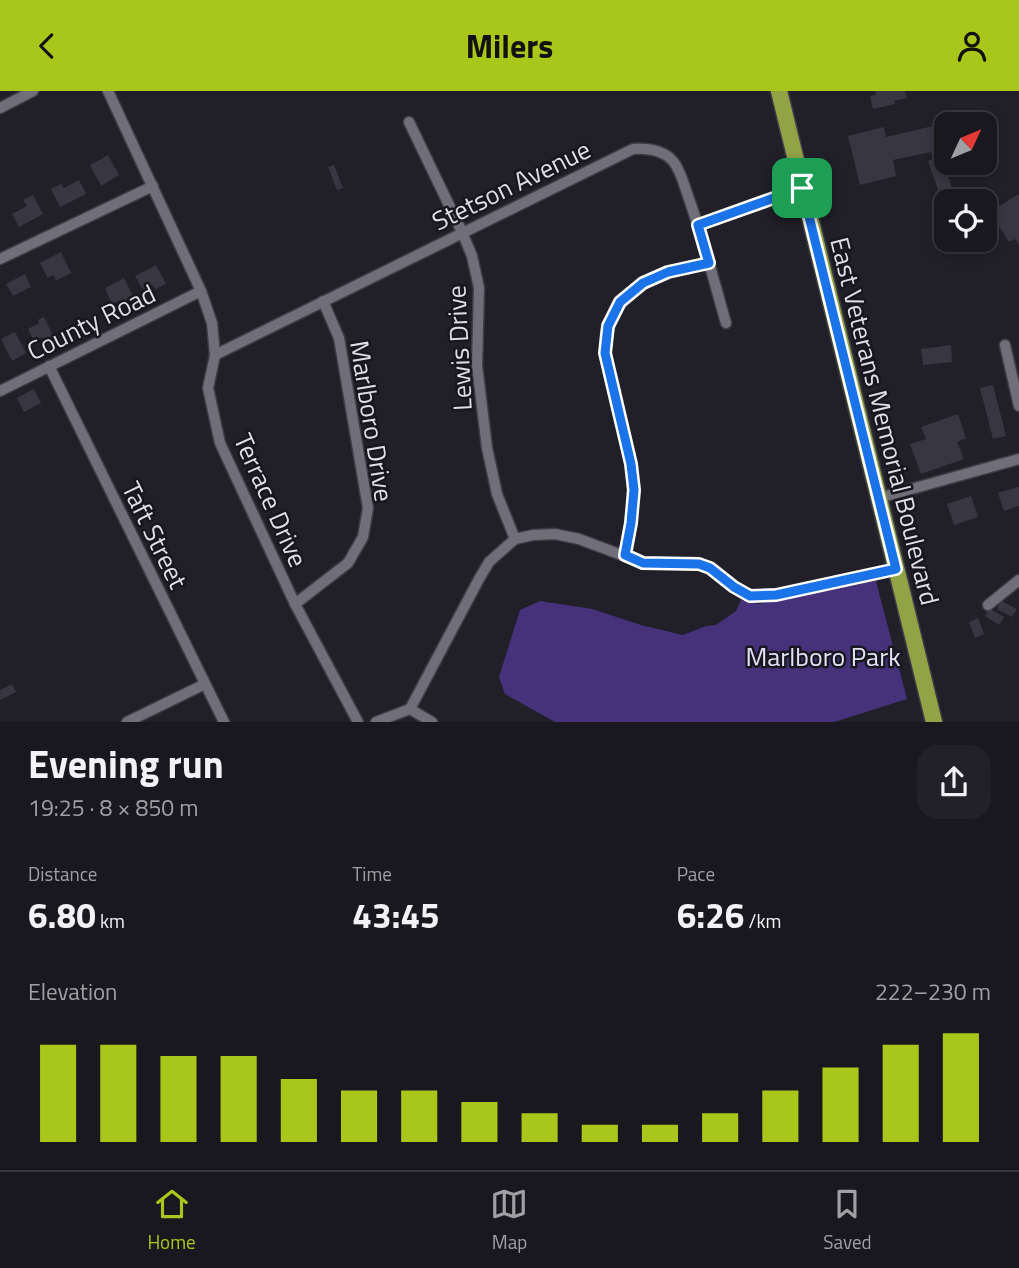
<!DOCTYPE html>
<meta charset="utf-8">
<style>
:root{--surface:#19181f;--page:#222128;--text:#f1f3f6;--muted:#9fa0a4;--line:#37373d;--accent:#a9c71a}
body{margin:0;font-family:"Titillium Web",sans-serif;background:var(--page);color:var(--text);height:100vh;display:flex;flex-direction:column;font-size:26px;white-space:nowrap}
*{box-sizing:border-box;margin:0}
p{font-size:23px;color:var(--muted)}
.icon{flex:none;width:38px;height:38px;fill:none;stroke:currentColor;stroke-width:2;stroke-linecap:round;stroke-linejoin:round}
.map{position:relative;height:631px;overflow:hidden}
.sheet{display:flex;flex-direction:column;background:var(--surface);flex:1}
.sheet>*{flex:none}
.needle{width:46px;rotate:46deg}
.tools{position:absolute;left:934px;top:21px;display:grid;gap:14px}
.tools a{display:grid;place-items:center;width:63px;height:63px;border-radius:14px;background:var(--surface);box-shadow:0 4px 10px #0003,0 0 0 2px var(--line);font-size:35px}
.pin{position:absolute;display:grid;place-items:center;width:60px;height:60px;color:#fff;margin:-30px;border-radius:14px;box-shadow:0 4px 10px #0006}
.round{display:grid;place-items:center;flex:none;width:74px;height:74px;border-radius:21px;background:var(--page)}
.overview{display:flex;align-items:center;justify-content:space-between;height:119px;padding:0 28px}
h1{font-size:38px;font-weight:700;line-height:52px}
.metrics{display:grid;grid-template-columns:repeat(3,1fr);gap:10px;height:119px;padding:7px 28px}
.metrics div{display:grid;align-content:center}
.metrics b{font-size:35px;font-weight:700}
.metrics small{font-size:19px;font-weight:400}
.metrics p{font-size:19px}
.chart{height:196px;padding:14px 28px}
.chart p{display:flex;justify-content:space-between}
.chart svg{width:100%;height:126px;margin-top:7px;stroke:var(--accent);stroke-width:6}
header{display:flex;justify-content:space-between;align-items:center;height:91px;padding:0 28px;background:var(--accent);color:#111;font-size:32px;font-weight:700}
.dock{display:flex;justify-content:space-around;align-items:center;height:98px;border-top:2px solid var(--line);background:var(--surface);font-size:19px;color:var(--muted)}
.dock a{display:grid;justify-items:center;gap:4px}
.dock .active{color:var(--accent)}
.map>svg:first-child{display:block}
.green{fill:#45327b}
.building{fill:#383640}
.lines{fill:none;stroke-linecap:round;stroke-linejoin:round}
.minor-casing{stroke:#3e3d44;stroke-width:13}
.primary-casing{stroke:#3e3d44;stroke-width:19}
.minor{stroke:#706e79;stroke-width:10}
.primary{stroke:#92a247;stroke-width:16}
.route-casing{stroke:#fff;stroke-width:14}
.route{stroke:#1a73e8;stroke-width:9}
.labels{text-anchor:middle;dominant-baseline:central;stroke-width:5;stroke-linejoin:round;paint-order:stroke}
.street-label{font-size:26px;fill:#dfdfe5;stroke:#18171f}
.park-label{font-size:26px;fill:#e3e1f8;stroke:#18171f}
</style>
<header><svg class="icon" aria-label="back" viewBox="0 0 24 24"><path d="M15 5l-7 7 7 7"/></svg>Milers<svg class="icon" aria-label="person" viewBox="0 0 24 24"><circle cx="12" cy="8" r="4"/><path d="M4 21q1-7 8-7t8 7"/></svg></header>
<div class="map">
<svg width="1019" height="631" viewBox="0 0 1019 631">
<rect width="100%" height="100%" fill="#212029"/>
<!-- green -->
<path class="green" d="M 874,483 L 907,608 L 834,631 L 555,631 L 505,603 L 499,586 L 520,519 L 540,510 L 592,518 L 641,534 L 683,544 L 706,535 L 716,534 L 736,520 L 741,509 L 759,513 Z"/>
<!-- building -->
<g class="building">
<path d="M 875,0 L 905,0 L 907,7 L 894,10 L 895,13 L 873,18 L 870,5 L 876,4 Z"/>
<path d="M 933,35 L 941,66 L 956,108 L 943,113 L 928,70 L 934,68 L 931,61 L 893,69 L 896,85 L 860,94 L 848,45 L 884,36 L 886,46 Z"/>
<path d="M 108,64 L 119,84 L 101,95 L 90,74 Z"/>
<path d="M 334,74 L 343,97 L 337,99 L 328,76 Z"/>
<path d="M 79,89 L 86,103 L 60,116 L 51,98 L 61,93 L 64,97 Z"/>
<path d="M 1019,103 L 1019,154 L 1015,148 L 1009,151 L 990,121 Z"/>
<path d="M 33,104 L 43,123 L 19,136 L 12,123 L 27,115 L 23,109 Z"/>
<path d="M 61,161 L 71,182 L 56,190 L 53,184 L 48,187 L 40,172 Z"/>
<path d="M 156,174 L 166,193 L 155,198 L 153,194 L 143,199 L 135,185 Z"/>
<path d="M 25,183 L 31,196 L 13,205 L 6,193 Z"/>
<path d="M 124,187 L 135,209 L 125,213 L 123,208 L 112,213 L 105,197 Z"/>
<path d="M 44,226 L 55,249 L 46,254 L 42,246 L 34,250 L 28,238 L 39,232 L 38,229 Z"/>
<path d="M 15,241 L 26,262 L 12,270 L 1,248 Z"/>
<path d="M 951,254 L 952,271 L 923,274 L 921,258 Z"/>
<path d="M 993,294 L 1006,345 L 993,348 L 980,297 Z"/>
<path d="M 34,298 L 41,312 L 24,321 L 17,307 Z"/>
<path d="M 958,323 L 966,347 L 957,351 L 964,368 L 921,383 L 910,353 L 926,348 L 921,336 Z"/>
<path d="M 1019,396 L 1019,415 L 1004,420 L 998,402 Z"/>
<path d="M 971,405 L 978,426 L 954,434 L 947,413 Z"/>
<path d="M 1001,510 L 1017,518 L 1012,526 L 997,518 Z"/>
<path d="M 989,517 L 1004,526 L 999,534 L 985,525 Z"/>
<path d="M 978,527 L 984,543 L 975,547 L 969,531 Z"/>
<path d="M 12,593 L 16,601 L 0,609 L 0,599 Z"/>
</g>
<g class="lines">
<defs>
<g id="minor">
<path d="M 108,0 L 201,200 L 212,232 L 215,264 L 208,297 L 220,352 L 295,513 L 358,631"/>
<path d="M 0,17 L 33,0"/>
<path d="M 409,31 L 462,141 L 472,165 L 479,197 L 477,274 L 487,357 L 497,403 L 515,448"/>
<path d="M 698,134 L 802,97"/>
<path d="M 0,168 L 153,95"/>
<path d="M 1005,254 L 1019,315"/>
<path d="M 215,264 L 633,58 C 647,57 663,59 673,70 C 681,80 684,94 688,105 C 703,147 714,190 726,232"/>
<path d="M 49,275 L 224,631"/>
<path d="M 0,300 L 201,200"/>
<path d="M 879,407 L 1019,368"/>
<path d="M 625,464 C 631,434 635,405 631,374 C 625,337 611,301 606,264 C 600,224 632,194 667,181 C 681,177 695,175 709,172"/>
<path d="M 295,513 L 348,472 L 363,446 L 368,417 L 339,247 L 323,210"/>
<path d="M 988,514 L 1019,489"/>
<path d="M 410,618 L 479,488 L 489,471 L 515,448 L 533,444 L 555,443 L 579,448 L 643,472 L 699,473 L 710,477 L 734,496 L 750,505 L 776,504 L 896,479"/>
<path d="M 127,631 L 205,593"/>
<path d="M 376,631 L 410,618 L 432,631"/>
</g>
<path id="primary" d="M 779,0 L 934,631"/>
</defs>
<!-- minor casing -->
<use href="#minor" class="minor-casing"/>
<!-- primary casing -->
<use href="#primary" class="primary-casing"/>
<!-- minor -->
<use href="#minor" class="minor"/>
<!-- primary -->
<use href="#primary" class="primary"/>
</g>
<g class="lines">
<defs>
<path id="route" d="M 802,97 L 896,478 L 776,504 L 750,505 L 734,496 L 710,477 L 699,473 L 643,472 L 625,464 L 631,432 L 634,399 L 631,373 L 605,262 L 608,235 L 620,211 L 643,192 L 668,181 L 709,172 L 698,134 Z"/>
</defs>
<!-- route casing -->
<use href="#route" class="route-casing"/>
<!-- route -->
<use href="#route" class="route"/>
</g>
<g class="labels">
<!-- street labels -->
<g class="street-label">
<text transform="translate(511 94) rotate(-26)">Stetson Avenue</text>
<text transform="translate(91 231) rotate(-26)">County Road</text>
<text transform="translate(459 257) rotate(-93)">Lewis Drive</text>
<text transform="translate(372 330) rotate(81)">Marlboro Drive</text>
<text transform="translate(885 330) rotate(76)">East Veterans Memorial Boulevard</text>
<text transform="translate(271 409) rotate(66)">Terrace Drive</text>
<text transform="translate(155 444) rotate(64)">Taft Street</text>
</g>
<!-- park labels -->
<g class="park-label">
<text x="823" y="565">Marlboro Park</text>
</g>
</g>
</svg>
<div class="tools">
<a><svg class="needle" viewBox="-14 -14 28 28"><path d="M0-13l5 13h-10z" fill="#e53935"/><path d="M0 13l5-13h-10z" fill="#9fa0a4"/></svg></a>
<a><svg class="icon" aria-label="locate" viewBox="0 0 24 24"><circle cx="12" cy="12" r="6"/><path d="M12 2v4M12 18v4M2 12h4M18 12h4"/></svg></a>
</div>
<div class="pin" style="left:802px;top:97px;background:#1e9e55"><svg class="icon" aria-label="arrive" viewBox="0 0 24 24"><path d="M6 21V4h12l-3 4 3 4H6"/></svg></div>
</div>
<section class="sheet">
<div class="overview"><div><h1>Evening run</h1><p>19:25 · 8 × 850 m</p></div><a class="round"><svg class="icon" aria-label="share" viewBox="0 0 24 24"><path d="M12 15V3M7 8l5-5 5 5M5 13v7h14v-7"/></svg></a></div>
<div class="metrics">
<div><p>Distance</p><b>6.80<small> km</small></b></div>
<div><p>Time</p><b>43:45</b></div>
<div><p>Pace</p><b>6:26<small> /km</small></b></div>
</div>
<div class="chart"><p><span>Elevation</span>222–230 m</p>
<svg viewBox="0 0 160 44" preserveAspectRatio="none"><path d="M5 44V10M15 44V10M25 44V14M35 44V14M45 44V22M55 44V26M65 44V26M75 44V30M85 44V34M95 44V38M105 44V38M115 44V34M125 44V26M135 44V18M145 44V10M155 44V6"/></svg>
</div>
</section>
<nav class="dock">
<a class="active"><svg class="icon" aria-label="home" viewBox="0 0 24 24"><path d="M3 11l9-7 9 7M6 9v11h12V9"/></svg>Home</a>
<a><svg class="icon" aria-label="map" viewBox="0 0 24 24"><path d="M3 6l6-2 6 2 6-2v14l-6 2-6-2-6 2zM9 4v14M15 6v14"/></svg>Map</a>
<a><svg class="icon" aria-label="saved" viewBox="0 0 24 24"><path d="M7 4h10v16l-5-4-5 4z"/></svg>Saved</a>
</nav>
